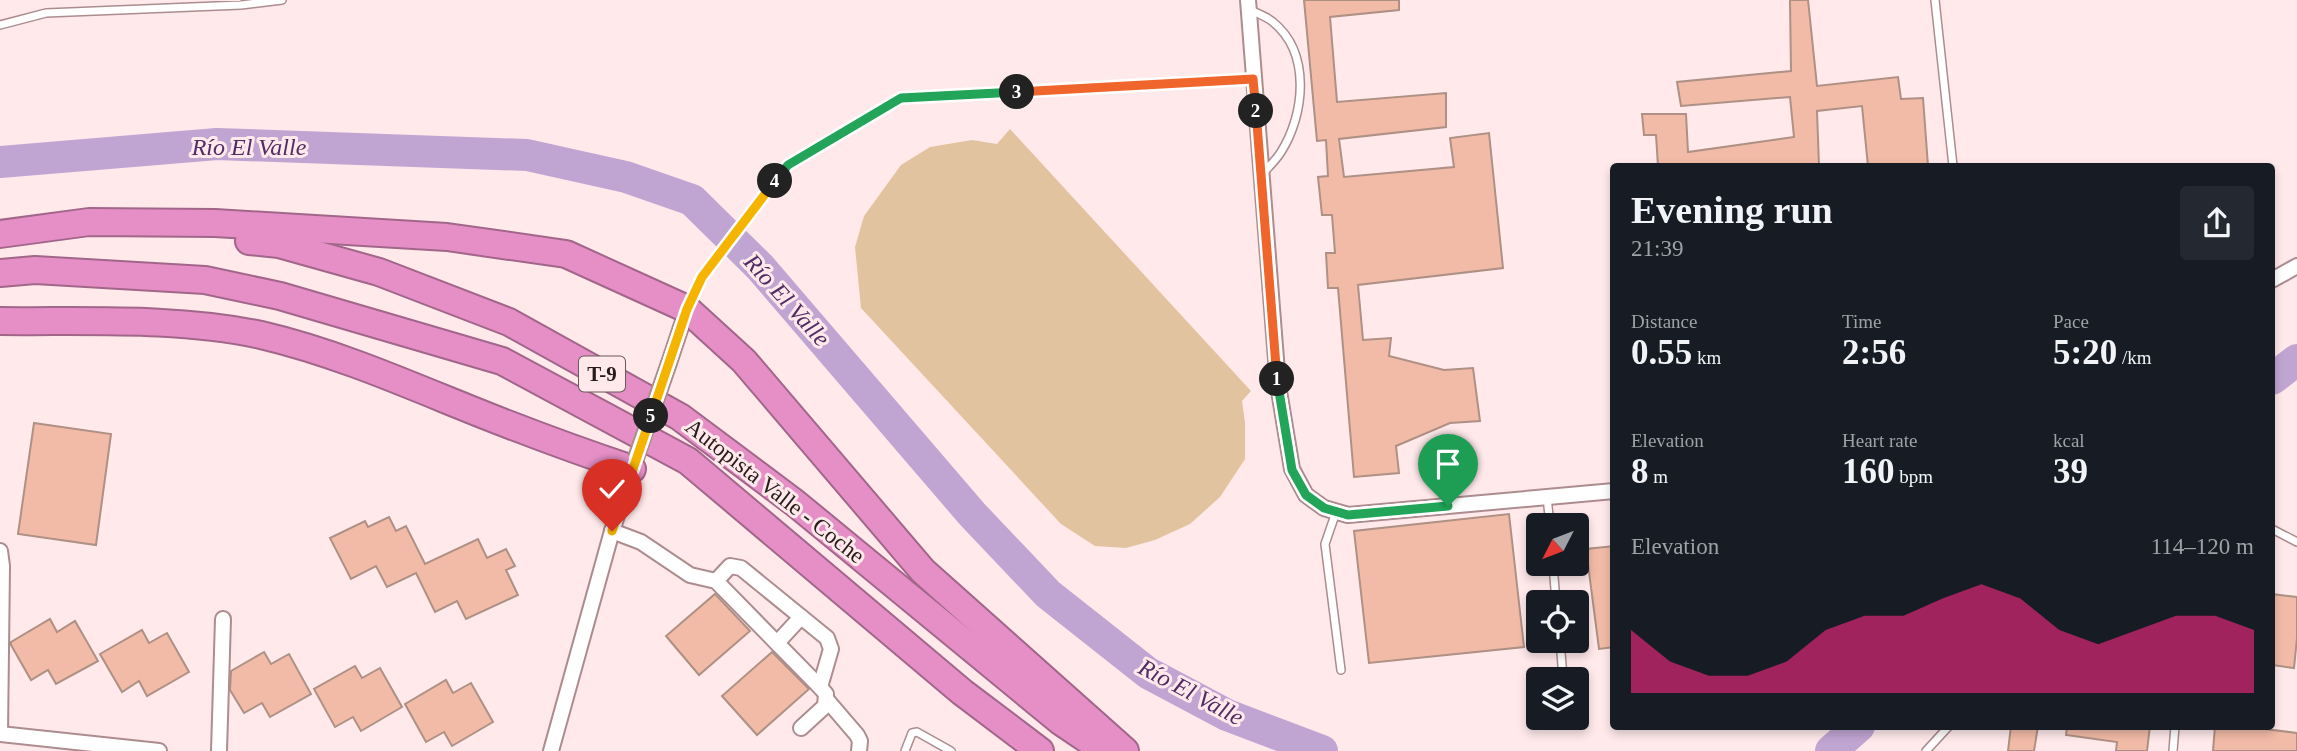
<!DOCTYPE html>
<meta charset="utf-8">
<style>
:root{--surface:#171b24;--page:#242831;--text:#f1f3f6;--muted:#9ea1a6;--accent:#db2777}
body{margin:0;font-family:Georgia,serif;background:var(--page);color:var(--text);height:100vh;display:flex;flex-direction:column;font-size:26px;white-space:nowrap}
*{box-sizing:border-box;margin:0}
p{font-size:23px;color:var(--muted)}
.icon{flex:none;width:38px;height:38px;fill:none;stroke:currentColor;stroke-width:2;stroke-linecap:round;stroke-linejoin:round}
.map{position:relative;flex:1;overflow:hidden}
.side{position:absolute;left:1610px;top:163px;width:665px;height:567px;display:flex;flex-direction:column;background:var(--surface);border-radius:7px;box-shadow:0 4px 10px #0003}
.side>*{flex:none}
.needle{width:46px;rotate:228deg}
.controls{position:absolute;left:1526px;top:513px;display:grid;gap:14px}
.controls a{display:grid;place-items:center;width:63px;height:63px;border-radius:7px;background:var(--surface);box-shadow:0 4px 10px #0003;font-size:35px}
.pin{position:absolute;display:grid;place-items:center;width:60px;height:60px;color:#fff;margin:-72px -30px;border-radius:50% 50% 50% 0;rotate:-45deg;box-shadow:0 0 7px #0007}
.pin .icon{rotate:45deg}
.km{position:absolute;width:35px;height:35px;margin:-18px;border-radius:50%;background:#222;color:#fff;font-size:19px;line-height:35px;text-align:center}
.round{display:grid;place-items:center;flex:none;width:74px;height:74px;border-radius:7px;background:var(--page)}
.head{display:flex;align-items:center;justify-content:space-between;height:119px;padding:0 21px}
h1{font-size:38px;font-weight:700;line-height:52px}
.metrics{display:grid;grid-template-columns:repeat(3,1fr);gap:10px;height:119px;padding:7px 21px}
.metrics div{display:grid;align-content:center}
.metrics b{font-size:35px;font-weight:700}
.metrics small{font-size:19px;font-weight:400}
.metrics p{font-size:19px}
.chart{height:196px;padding:14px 21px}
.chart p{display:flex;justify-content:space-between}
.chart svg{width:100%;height:126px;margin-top:7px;fill:var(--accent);opacity:.7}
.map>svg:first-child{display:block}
.green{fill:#e2c39f}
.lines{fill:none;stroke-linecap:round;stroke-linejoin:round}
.river{stroke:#c0a5d2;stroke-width:32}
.building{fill:#f2bba7;stroke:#ae9085;stroke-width:2}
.service-casing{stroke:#ad8c8f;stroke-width:10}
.minor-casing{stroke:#ad8c8f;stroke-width:18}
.motorway-casing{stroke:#a2668a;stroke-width:30}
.service{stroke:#fff;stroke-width:7}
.minor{stroke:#fff;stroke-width:14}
.motorway{stroke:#e58fc6;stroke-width:26}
.minor-bridge-casing{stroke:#ad8c8f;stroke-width:18;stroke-linecap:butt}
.minor-bridge{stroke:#fff;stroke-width:14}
.split-1-casing{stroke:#fff;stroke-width:14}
.split-2-casing{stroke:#fff;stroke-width:14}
.split-3-casing{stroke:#fff;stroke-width:14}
.split-4-casing{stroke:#fff;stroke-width:14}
.split-5-casing{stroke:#fff;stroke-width:14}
.split-6-casing{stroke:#fff;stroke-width:14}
.split-1{stroke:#22a559;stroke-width:9}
.split-2{stroke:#f0652b;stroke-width:9}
.split-3{stroke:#f0652b;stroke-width:9}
.split-4{stroke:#22a559;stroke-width:9}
.split-5{stroke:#f5b400;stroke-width:9}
.split-6{stroke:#f5b400;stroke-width:9}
.labels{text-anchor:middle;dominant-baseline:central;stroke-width:6;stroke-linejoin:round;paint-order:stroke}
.shield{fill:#ffe9eb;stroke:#68595a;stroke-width:2}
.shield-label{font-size:21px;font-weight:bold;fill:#271b1c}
.street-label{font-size:23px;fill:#271b1c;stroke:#ffe9eb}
.water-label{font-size:24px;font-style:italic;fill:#512d65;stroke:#ffe9eb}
</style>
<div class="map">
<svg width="2297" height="751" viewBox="0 0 2297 751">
<rect width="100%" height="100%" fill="#ffe9eb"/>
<!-- green -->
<path class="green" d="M 1010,129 L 1251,391 L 1242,401 L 1245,423 L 1245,459 L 1220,497 L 1190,524 L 1155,540 L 1126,548 L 1095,546 L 1061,524 L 861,308 L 855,247 L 864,216 L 901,165 L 930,147 L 972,140 L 997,144 Z"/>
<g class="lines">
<!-- river -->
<g class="river">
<path d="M 0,162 L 217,144 L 527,155 L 626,177 L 692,200 L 760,267 L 972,514 L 1048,594 L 1148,673 L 1227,715 L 1322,751"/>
<path d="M 2272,379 L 2297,360"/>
<path d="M 1831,751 L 1859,726"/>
</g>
</g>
<!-- building -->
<g class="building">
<path d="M 1304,0 L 1399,0 L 1399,10 L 1330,17 L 1337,102 L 1446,93 L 1446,127 L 1339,139 L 1344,177 L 1454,167 L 1450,138 L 1489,133 L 1503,268 L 1358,285 L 1363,340 L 1391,338 L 1389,356 L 1444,370 L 1473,368 L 1480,421 L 1450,423 L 1396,446 L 1399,473 L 1354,477 L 1338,288 L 1328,288 L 1326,253 L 1335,253 L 1332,215 L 1322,215 L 1318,177 L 1328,176 L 1326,140 L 1317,141 Z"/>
<path d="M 1790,0 L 1808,0 L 1817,86 L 1898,77 L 1901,99 L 1923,98 L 1928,166 L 1868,166 L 1862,106 L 1817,111 L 1819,166 L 1658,166 L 1656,135 L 1644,135 L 1642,114 L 1686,114 L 1688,152 L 1794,137 L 1790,97 L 1681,106 L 1677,82 L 1791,71 Z"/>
<path d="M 34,423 L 111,434 L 96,545 L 18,534 Z"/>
<path d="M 1509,514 L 1524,647 L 1369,663 L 1354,531 Z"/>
<path d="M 389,517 L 396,531 L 406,526 L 425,564 L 478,539 L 487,558 L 506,549 L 515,566 L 506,570 L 518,595 L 466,619 L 457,601 L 435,612 L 416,573 L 387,587 L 376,566 L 351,579 L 330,538 L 365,521 L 368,527 Z"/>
<path d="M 1614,546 L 1614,647 L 1599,649 L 1586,549 Z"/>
<path d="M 715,594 L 750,631 L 699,675 L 666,636 Z"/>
<path d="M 2272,594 L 2297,597 L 2297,638 L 2294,668 L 2272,665 Z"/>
<path d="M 50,619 L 57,632 L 75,621 L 98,661 L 56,684 L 48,670 L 31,680 L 11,645 L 11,642 Z"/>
<path d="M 142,630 L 149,643 L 167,633 L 189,672 L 147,696 L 139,681 L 122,692 L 100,654 Z"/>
<path d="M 264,652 L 271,664 L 289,654 L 311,694 L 270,717 L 262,703 L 244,713 L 230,690 L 231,671 Z"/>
<path d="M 772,652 L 809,689 L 757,735 L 722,696 Z"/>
<path d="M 355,666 L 362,678 L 380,668 L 402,707 L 361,731 L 353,717 L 335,727 L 314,689 Z"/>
<path d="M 446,680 L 453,693 L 471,683 L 493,722 L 452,746 L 444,732 L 426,742 L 405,704 Z"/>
<path d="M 2011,726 L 2038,726 L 2034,751 L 2008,751 Z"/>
<path d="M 2067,726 L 2150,726 L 2147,751 L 2116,751 L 2117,742 L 2066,735 Z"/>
<path d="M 2215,726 L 2241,726 L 2297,733 L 2297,751 L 2213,751 Z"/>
</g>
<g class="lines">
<defs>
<g id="service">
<path d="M 1935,0 L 1953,166"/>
<path d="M 1248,9 C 1256,13 1266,16 1273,22 C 1311,53 1305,114 1281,152 C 1276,160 1269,167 1263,173"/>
<path d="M 0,25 L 46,13 L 241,5 L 282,0"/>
<path d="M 690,303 L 702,277 L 788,165 L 901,98 L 1253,79"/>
<path d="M 1547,497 L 1550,525"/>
<path d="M 1336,512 L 1325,544 L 1341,670"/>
<path d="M 2272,529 L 2297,542"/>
<path d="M 1553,564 L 1556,602"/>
<path d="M 1560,640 L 1563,678"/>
<path d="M 905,751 L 912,733 L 917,732 L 951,751"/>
<path d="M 1926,751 L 1949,726"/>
<path d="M 2173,751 L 2175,726"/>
</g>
<g id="minor">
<path d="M 1248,0 L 1278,385 L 1292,469 L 1306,495 L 1324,508 L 1348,515 L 1614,491"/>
<path d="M 2272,280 L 2297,266"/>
<path d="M 669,363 L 687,309"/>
<path d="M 612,531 L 641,542 L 690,575 L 716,581 L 820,687 L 826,694 L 825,706 L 801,728"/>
<path d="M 0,551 L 2,566 L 0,734"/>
<path d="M 716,581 L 730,566 L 741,568 L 827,638 L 831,649 L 820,687"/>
<path d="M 777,643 L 801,617"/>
<path d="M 827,700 L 857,735 L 860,741 L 859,751"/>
<path d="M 0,734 L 159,751"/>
<path d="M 219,751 L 223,619"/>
<path d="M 551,751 L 612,531 L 634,463"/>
</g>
<g id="motorway">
<path d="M 0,234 L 89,222 L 215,223 L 447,237 L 566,254 L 687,309 L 744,361 L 923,571 L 1125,751"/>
<path d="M 249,241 L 279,244 L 379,272 L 509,322 L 680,417 L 795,503 L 1060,721 L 1100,748"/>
<path d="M 0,273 L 35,270 L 205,280 L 280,296 L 502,361 L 688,461 L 962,692 L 1040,751"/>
<path d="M 0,321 C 85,322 177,317 261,335 C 325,350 386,375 447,400 C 508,425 569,448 632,469"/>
</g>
</defs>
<!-- service casing -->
<use href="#service" class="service-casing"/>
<!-- minor casing -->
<use href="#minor" class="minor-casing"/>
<!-- motorway casing -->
<use href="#motorway" class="motorway-casing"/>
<!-- service -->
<use href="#service" class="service"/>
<!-- minor -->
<use href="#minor" class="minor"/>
<!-- motorway -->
<use href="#motorway" class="motorway"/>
<defs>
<path id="minor-bridge" d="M 636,458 L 669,363"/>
</defs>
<!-- minor-bridge casing -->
<use href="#minor-bridge" class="minor-bridge-casing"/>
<!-- minor-bridge -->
<use href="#minor-bridge" class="minor-bridge"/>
</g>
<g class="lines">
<defs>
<path id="split-1" d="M 1277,379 L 1292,470 L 1306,495 L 1324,508 L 1348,515 L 1448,506"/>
<path id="split-2" d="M 1256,111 L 1277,379"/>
<path id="split-3" d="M 1017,92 L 1253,79 L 1256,111"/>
<path id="split-4" d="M 775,181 L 788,165 L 901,98 L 1017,92"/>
<path id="split-5" d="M 651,416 L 687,309 L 702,277 L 775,181"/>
<path id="split-6" d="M 612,531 L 651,416"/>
</defs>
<!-- split-1 casing -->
<use href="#split-1" class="split-1-casing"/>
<!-- split-2 casing -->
<use href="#split-2" class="split-2-casing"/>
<!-- split-3 casing -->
<use href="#split-3" class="split-3-casing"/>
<!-- split-4 casing -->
<use href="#split-4" class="split-4-casing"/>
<!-- split-5 casing -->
<use href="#split-5" class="split-5-casing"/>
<!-- split-6 casing -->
<use href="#split-6" class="split-6-casing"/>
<!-- split-1 -->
<use href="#split-1" class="split-1"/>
<!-- split-2 -->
<use href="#split-2" class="split-2"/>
<!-- split-3 -->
<use href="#split-3" class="split-3"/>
<!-- split-4 -->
<use href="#split-4" class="split-4"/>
<!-- split-5 -->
<use href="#split-5" class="split-5"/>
<!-- split-6 -->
<use href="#split-6" class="split-6"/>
</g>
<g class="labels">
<!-- shield labels -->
<rect class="shield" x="579" y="356.5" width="46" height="35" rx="5"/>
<g class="shield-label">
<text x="602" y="374">T-9</text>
</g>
<!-- street labels -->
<g class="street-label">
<text transform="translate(775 491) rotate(38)">Autopista Valle - Coche</text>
</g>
<!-- water labels -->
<g class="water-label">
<text x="249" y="147">Río El Valle</text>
<text transform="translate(787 300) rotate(48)">Río El Valle</text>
<text transform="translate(1191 692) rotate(28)">Río El Valle</text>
</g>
</g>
</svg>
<div class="controls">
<a><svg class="needle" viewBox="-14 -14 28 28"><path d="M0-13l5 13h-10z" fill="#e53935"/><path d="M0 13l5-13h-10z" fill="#9ea1a6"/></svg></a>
<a><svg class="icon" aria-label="locate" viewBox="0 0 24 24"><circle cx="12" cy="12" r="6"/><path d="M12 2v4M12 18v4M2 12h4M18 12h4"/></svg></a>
<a><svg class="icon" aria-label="layers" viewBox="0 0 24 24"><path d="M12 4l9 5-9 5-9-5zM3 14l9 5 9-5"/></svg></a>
</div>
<div class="pin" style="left:1448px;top:506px;background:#1e9e55"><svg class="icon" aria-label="arrive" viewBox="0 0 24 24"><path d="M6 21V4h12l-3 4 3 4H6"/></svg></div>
<div class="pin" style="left:612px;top:531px;background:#d93025"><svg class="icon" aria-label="check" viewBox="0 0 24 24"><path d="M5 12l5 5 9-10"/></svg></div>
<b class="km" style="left:1277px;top:379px">1</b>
<b class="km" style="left:1256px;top:111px">2</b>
<b class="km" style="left:1017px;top:92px">3</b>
<b class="km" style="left:775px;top:181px">4</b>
<b class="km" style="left:651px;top:416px">5</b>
<section class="side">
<div class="head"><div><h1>Evening run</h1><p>21:39</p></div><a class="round"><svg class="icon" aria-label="share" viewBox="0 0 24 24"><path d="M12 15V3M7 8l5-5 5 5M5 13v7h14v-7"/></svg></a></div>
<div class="metrics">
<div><p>Distance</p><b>0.55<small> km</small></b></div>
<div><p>Time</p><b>2:56</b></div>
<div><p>Pace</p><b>5:20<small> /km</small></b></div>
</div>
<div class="metrics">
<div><p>Elevation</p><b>8<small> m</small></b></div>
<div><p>Heart rate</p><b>160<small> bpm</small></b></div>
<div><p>kcal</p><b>39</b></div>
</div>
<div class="chart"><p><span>Elevation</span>114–120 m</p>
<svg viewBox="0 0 160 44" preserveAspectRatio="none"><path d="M0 44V22L10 33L20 38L30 38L40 33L50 22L60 17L70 17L80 11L90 6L100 11L110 22L120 27L130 22L140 17L150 17L160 22V44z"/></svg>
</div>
</section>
</div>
